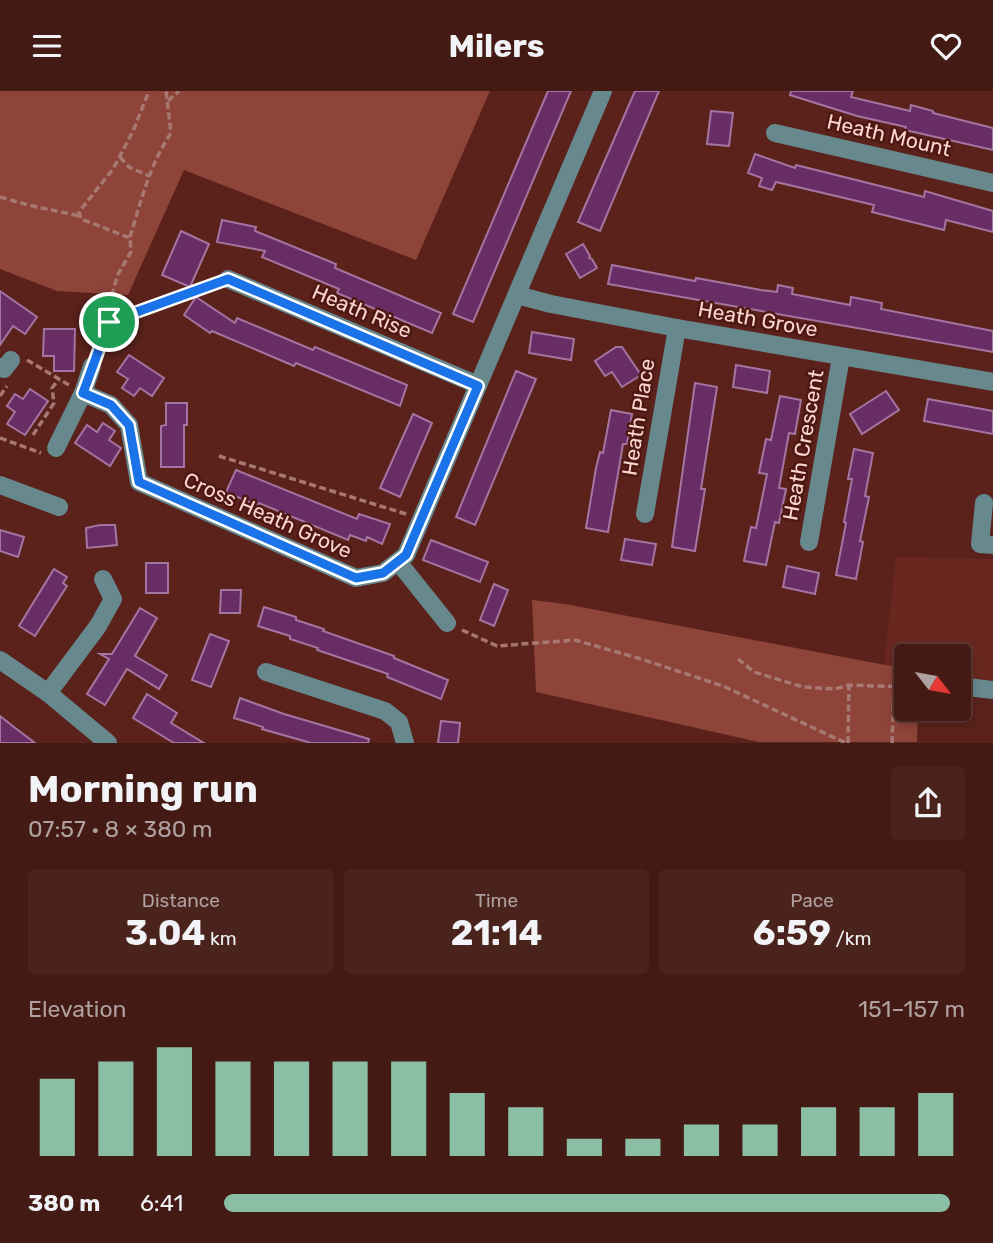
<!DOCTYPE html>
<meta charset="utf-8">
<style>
:root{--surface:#441a14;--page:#4b231d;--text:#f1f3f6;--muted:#afa1a0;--line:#5c3834;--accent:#8abfa5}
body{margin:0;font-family:Rubik,sans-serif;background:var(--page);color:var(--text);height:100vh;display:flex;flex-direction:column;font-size:26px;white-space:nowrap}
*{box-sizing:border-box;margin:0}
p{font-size:23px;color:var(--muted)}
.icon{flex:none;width:38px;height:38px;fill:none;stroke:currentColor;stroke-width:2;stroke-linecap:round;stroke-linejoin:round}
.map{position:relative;height:652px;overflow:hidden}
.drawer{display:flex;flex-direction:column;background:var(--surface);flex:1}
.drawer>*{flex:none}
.needle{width:46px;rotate:121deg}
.tools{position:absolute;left:894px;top:553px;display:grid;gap:14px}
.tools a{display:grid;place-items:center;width:77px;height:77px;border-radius:7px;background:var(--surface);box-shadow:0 4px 10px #0003,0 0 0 2px var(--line);font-size:35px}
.pin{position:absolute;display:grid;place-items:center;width:60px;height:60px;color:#fff;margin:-30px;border:4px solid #fff;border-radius:50%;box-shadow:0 2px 7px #0007}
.round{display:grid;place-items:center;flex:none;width:74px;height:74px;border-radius:7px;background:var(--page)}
.overview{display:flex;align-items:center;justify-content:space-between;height:119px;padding:0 28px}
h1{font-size:38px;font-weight:700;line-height:52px}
.stats{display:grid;grid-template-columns:repeat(3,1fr);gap:10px;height:119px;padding:7px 28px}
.stats div{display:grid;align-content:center;border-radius:7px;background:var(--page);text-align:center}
.stats b{font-size:35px;font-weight:700}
.stats small{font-size:19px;font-weight:400}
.stats p{font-size:19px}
.chart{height:196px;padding:14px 28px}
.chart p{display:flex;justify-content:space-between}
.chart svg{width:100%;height:126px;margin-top:7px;stroke:var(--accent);stroke-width:6}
ul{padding:0 28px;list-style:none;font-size:23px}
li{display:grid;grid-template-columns:112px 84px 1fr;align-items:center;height:52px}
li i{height:18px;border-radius:9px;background:var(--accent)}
header{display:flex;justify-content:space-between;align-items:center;height:91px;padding:0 28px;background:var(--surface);font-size:32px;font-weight:700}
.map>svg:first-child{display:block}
.built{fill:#682820}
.green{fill:#8e4439}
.building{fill:#692d66;stroke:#a575a1;stroke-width:2}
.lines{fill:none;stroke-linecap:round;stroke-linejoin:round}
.path{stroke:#a77872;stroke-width:3.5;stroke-dasharray:7 3.5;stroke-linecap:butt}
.minor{stroke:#67888d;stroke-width:18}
.route-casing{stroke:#fff;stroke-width:14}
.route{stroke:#1a73e8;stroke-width:9}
.labels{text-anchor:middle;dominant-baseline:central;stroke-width:5;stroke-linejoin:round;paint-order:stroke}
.street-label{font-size:21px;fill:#fbd6d0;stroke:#4e1711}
</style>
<header><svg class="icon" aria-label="menu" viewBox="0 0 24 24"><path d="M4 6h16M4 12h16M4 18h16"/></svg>Milers<svg class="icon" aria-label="heart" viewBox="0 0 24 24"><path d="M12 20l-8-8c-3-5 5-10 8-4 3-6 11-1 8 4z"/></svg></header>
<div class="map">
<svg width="993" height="652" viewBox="0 0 993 652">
<rect width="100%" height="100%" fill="#5a221b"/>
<!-- built -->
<path class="built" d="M 896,466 L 993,468 L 993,590 L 959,585 L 959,565 L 906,565 L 906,578 L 884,575 Z"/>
<!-- green -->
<g class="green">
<path d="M 0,0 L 490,0 L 416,169 L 184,79 L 128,204 L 57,200 L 0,178 Z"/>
<path d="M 532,509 L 565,513 L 906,578 L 906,618 L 918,618 L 917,651 L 759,651 L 536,601 Z"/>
</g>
<!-- building -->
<g class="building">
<path d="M 548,0 L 571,0 L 473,231 L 453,223 Z"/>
<path d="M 635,0 L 659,0 L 600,140 L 578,131 Z"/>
<path d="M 791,0 L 853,0 L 851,6 L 910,20 L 911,14 L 933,20 L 933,22 L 993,37 L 993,59 L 905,39 L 906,36 L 857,25 L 790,4 Z"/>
<path d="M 711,20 L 733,22 L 729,55 L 707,53 Z"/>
<path d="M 755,63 L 795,77 L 796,74 L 924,106 L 925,100 L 993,120 L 993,141 L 946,129 L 944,139 L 872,121 L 874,114 L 776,91 L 772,99 L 759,95 L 762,87 L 748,82 Z"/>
<path d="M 222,129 L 256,136 L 255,140 L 336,173 L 335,177 L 441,222 L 432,242 L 337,202 L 339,198 L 262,166 L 265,160 L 217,151 Z"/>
<path d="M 181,140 L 209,153 L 190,196 L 162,184 Z"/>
<path d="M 583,153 L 590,165 L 589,167 L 592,168 L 597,177 L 580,187 L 566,163 Z"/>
<path d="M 612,174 L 695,190 L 696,187 L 761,199 L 777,201 L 778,194 L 793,197 L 792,203 L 850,214 L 851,206 L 882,212 L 881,218 L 993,240 L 993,261 L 608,193 Z"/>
<path d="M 0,200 L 37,226 L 25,243 L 13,235 L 0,254 Z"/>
<path d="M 196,206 L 235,232 L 237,227 L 313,259 L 315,256 L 407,294 L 400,315 L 296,272 L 294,275 L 212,240 L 210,242 L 184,224 Z"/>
<path d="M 44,238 L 75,238 L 74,280 L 54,280 L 54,265 L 43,265 Z"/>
<path d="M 532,241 L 574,248 L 571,269 L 529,262 Z"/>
<path d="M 616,256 L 622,256 L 641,284 L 622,296 L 612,281 L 605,285 L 595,270 Z"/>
<path d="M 129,264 L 164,287 L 152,305 L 140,297 L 134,305 L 122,297 L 128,288 L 117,281 Z"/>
<path d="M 736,274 L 770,280 L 767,302 L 733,296 Z"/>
<path d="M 516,280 L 536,288 L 475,434 L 456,426 Z"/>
<path d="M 695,292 L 717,296 L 701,398 L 705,398 L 695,460 L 672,456 Z"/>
<path d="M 30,298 L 48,310 L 25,344 L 7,333 L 15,321 L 7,315 L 15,303 L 23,308 Z"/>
<path d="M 886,300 L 899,319 L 862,343 L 850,323 Z"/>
<path d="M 780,305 L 801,309 L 795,343 L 789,342 L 779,397 L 786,398 L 779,432 L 775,431 L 766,474 L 744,470 L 751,436 L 756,437 L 767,383 L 759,382 L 766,348 L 771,349 Z"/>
<path d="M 928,308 L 993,320 L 993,343 L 924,330 Z"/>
<path d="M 166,312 L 187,312 L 187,334 L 184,334 L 184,376 L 161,376 L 161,335 L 166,334 Z"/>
<path d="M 611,319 L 632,323 L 627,353 L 623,353 L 608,441 L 586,437 L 596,377 L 600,361 L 603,362 Z"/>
<path d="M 413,323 L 432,332 L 400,406 L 380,397 Z"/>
<path d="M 103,332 L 115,340 L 109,349 L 121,357 L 110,375 L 75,352 L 87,334 L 97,341 Z"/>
<path d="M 854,358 L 873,362 L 865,405 L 869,406 L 860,450 L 863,451 L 856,488 L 836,484 L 846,432 L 844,431 L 852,388 L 848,388 Z"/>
<path d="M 236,379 L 357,428 L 359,423 L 390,433 L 382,453 L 367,446 L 366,450 L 350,444 L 348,449 L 259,412 L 258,415 L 226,401 Z"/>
<path d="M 100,434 L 115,434 L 117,454 L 87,457 L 86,437 Z"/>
<path d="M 0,439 L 24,446 L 18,466 L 0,460 Z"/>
<path d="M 625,448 L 656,453 L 652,474 L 621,469 Z"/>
<path d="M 431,449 L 488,471 L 480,491 L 423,469 Z"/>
<rect x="146" y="472" width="22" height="30"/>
<path d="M 787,475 L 819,482 L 815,503 L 783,496 Z"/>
<path d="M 54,478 L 67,486 L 63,492 L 67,495 L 35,545 L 19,535 Z"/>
<path d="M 494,493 L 508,499 L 494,535 L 480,529 Z"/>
<path d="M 221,499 L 241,499 L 240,522 L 220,522 Z"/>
<path d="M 264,516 L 296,526 L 296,529 L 324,538 L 323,540 L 394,565 L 394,567 L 448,589 L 441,608 L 387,586 L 388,583 L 317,559 L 318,557 L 290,548 L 290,545 L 258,535 Z"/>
<path d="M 140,517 L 157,527 L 135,565 L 167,584 L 159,598 L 127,578 L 105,614 L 87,603 L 109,568 L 100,563 L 112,563 Z"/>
<path d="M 210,543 L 229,550 L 211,596 L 192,589 Z"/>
<path d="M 147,603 L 177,622 L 171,632 L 204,652 L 174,652 L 133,627 Z"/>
<path d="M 240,607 L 284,623 L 369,648 L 368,652 L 311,652 L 262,638 L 263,636 L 234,627 Z"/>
<path d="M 0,625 L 14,636 L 35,652 L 0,652 Z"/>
<path d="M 441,630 L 460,632 L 458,652 L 438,652 Z"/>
</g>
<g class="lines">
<!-- path -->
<g class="path">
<path d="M 168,10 L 179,0"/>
<path d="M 120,66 L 129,76 L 149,85"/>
<path d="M 0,106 L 28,114 L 80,125"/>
<path d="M 130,146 C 141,110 150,73 171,42 L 166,0"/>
<path d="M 109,231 L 102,216 L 112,203 L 118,183 L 131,161 L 130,147 L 81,128 L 79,121 L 113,78 L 133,40 L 149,0"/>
<path d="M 97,261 L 109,231 L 213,194"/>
<path d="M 27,269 L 69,294"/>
<path d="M 0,305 L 7,295"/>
<path d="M 33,344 L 54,312 L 52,297 L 59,288"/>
<path d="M 0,347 L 41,362"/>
<path d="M 219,365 L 406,423"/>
<path d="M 462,539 L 497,555 L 575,549 L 641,568 L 723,595 L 846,652"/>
<path d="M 738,568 L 754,581 L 803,596 L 835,598 L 849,594 L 906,596"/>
<path d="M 848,652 L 849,594"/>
<path d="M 892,652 L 894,596"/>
</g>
<!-- minor -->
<g class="minor">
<path d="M 775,42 L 993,92"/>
<path d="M 228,188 L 478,294"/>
<path d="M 517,204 L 551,213 L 677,237 L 993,291"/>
<path d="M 0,276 L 4,278 L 11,269"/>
<path d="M 83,302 L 111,314 L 129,334 L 139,391 L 356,487 L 383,482 L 406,464 L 603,0"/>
<path d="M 56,357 L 83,302 L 92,275"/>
<path d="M 0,394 L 59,416"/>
<path d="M 984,412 L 980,453 L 993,454"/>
<path d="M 645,423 L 677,237"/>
<path d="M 809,451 L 841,266"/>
<path d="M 399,472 L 447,532"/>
<path d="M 0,569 L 48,602 L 108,652"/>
<path d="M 266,581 L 385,620 L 399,631 L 405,652"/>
<path d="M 959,595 L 993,599"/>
<path d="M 48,602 L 98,535 L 113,508 L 103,488"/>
</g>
</g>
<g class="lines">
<defs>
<path id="route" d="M 228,188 L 478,295 L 406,464 L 383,482 L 356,487 L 139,391 L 129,334 L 111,314 L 83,302 L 109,231 Z"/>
</defs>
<!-- route casing -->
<use href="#route" class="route-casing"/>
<!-- route -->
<use href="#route" class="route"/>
</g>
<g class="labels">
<!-- street labels -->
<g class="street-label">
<text transform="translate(889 44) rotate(13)">Heath Mount</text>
<text transform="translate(362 220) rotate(23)">Heath Rise</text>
<text transform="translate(758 228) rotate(10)">Heath Grove</text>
<text transform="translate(638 326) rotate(-81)">Heath Place</text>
<text transform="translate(803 354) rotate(-80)">Heath Crescent</text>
<text transform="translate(268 424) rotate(24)">Cross Heath Grove</text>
</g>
</g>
</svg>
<div class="tools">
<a><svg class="needle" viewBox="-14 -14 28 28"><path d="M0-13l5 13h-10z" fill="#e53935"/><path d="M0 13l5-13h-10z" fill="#afa1a0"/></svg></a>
</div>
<div class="pin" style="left:109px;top:231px;background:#1e9e55"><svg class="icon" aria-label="arrive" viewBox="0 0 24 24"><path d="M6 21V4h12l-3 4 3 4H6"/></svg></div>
</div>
<section class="drawer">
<div class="overview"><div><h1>Morning run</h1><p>07:57 · 8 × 380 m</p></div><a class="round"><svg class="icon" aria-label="share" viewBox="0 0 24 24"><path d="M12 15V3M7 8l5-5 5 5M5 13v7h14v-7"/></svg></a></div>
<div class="stats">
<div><p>Distance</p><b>3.04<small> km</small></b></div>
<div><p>Time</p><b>21:14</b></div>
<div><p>Pace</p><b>6:59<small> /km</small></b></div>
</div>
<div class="chart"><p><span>Elevation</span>151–157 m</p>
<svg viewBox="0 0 160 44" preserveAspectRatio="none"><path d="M5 44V17M15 44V11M25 44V6M35 44V11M45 44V11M55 44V11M65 44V11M75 44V22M85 44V27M95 44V38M105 44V38M115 44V33M125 44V33M135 44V27M145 44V27M155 44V22"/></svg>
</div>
<ul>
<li><b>380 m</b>6:41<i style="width:98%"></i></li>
</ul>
</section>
